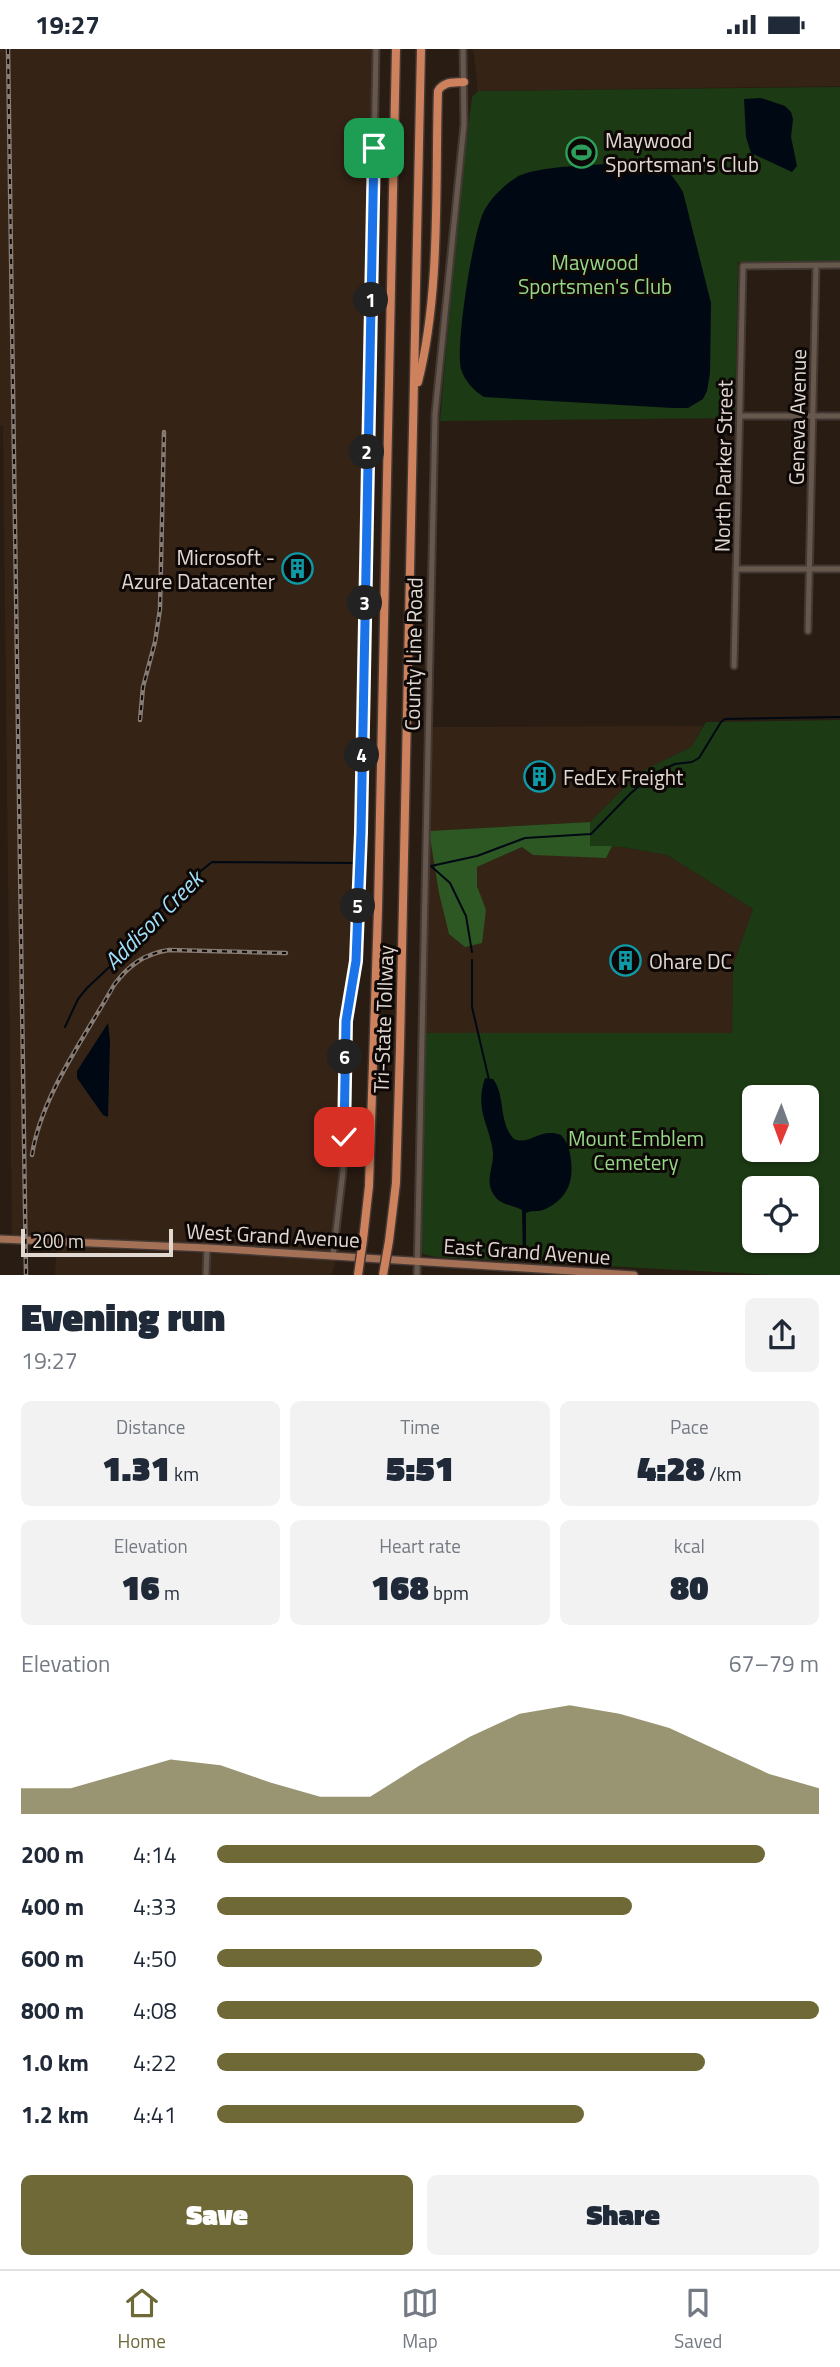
<!DOCTYPE html>
<meta charset="utf-8">
<style>
:root{--surface:#fff;--page:#f2f2f3;--text:#1f2937;--muted:#747a83;--line:#e0e1e3;--accent:#6e6937}
body{margin:0;font-family:"Titillium Web",sans-serif;background:var(--page);color:var(--text);height:100vh;display:flex;flex-direction:column;font-size:26px;white-space:nowrap}
*{box-sizing:border-box;margin:0}
p{font-size:23px;color:var(--muted)}
.icon{flex:none;width:38px;height:38px;fill:none;stroke:currentColor;stroke-width:2;stroke-linecap:round;stroke-linejoin:round}
.map{position:relative;height:1226px;overflow:hidden}
.panel{display:flex;flex-direction:column;background:var(--surface);flex:1}
.panel>*{flex:none}
.needle{width:46px;rotate:181deg}
.buttons{position:absolute;left:742px;top:1036px;display:grid;gap:14px}
.buttons a{display:grid;place-items:center;width:77px;height:77px;border-radius:10px;background:var(--surface);box-shadow:0 2px 5px #0004;font-size:35px}
.scale{position:absolute;left:21px;bottom:18px;width:152px;box-sizing:border-box;padding-left:7px;border:4px solid #e2d8d2;border-top:0;font-size:19px;line-height:24px;white-space:nowrap;color:#e2d8d2;-webkit-text-stroke:5px #0d0805;paint-order:stroke}
.pin{position:absolute;display:grid;place-items:center;width:60px;height:60px;color:#fff;margin:-30px;border-radius:14px;box-shadow:0 4px 10px #0006}
.km{position:absolute;width:35px;height:35px;margin:-18px;border-radius:50%;background:#222;color:#fff;font-size:19px;line-height:35px;text-align:center}
.round{display:grid;place-items:center;flex:none;width:74px;height:74px;border-radius:10px;background:var(--page)}
.head{display:flex;align-items:center;justify-content:space-between;height:119px;padding:0 21px}
h1{font-size:38px;font-weight:800;line-height:52px}
.figures{display:grid;grid-template-columns:repeat(3,1fr);gap:10px;height:119px;padding:7px 21px}
.figures div{display:grid;align-content:center;border-radius:10px;background:var(--page);text-align:center}
.figures b{font-size:35px;font-weight:800}
.figures small{font-size:19px;font-weight:400}
.figures p{font-size:19px}
.chart{height:196px;padding:14px 21px}
.chart p{display:flex;justify-content:space-between}
.chart svg{width:100%;height:126px;margin-top:7px;fill:var(--accent);opacity:.7}
.cta{display:flex;gap:14px;margin-top:auto;padding:14px 21px}
.cta a{flex:1;height:80px;border-radius:10px;background:var(--accent);color:#fff;font-size:28px;font-weight:800;line-height:80px;text-align:center}
.cta a+a{background:var(--page);color:var(--text)}
ul{padding:0 21px;list-style:none;font-size:23px}
li{display:grid;grid-template-columns:112px 84px 1fr;align-items:center;height:52px}
li i{height:18px;border-radius:9px;background:var(--accent)}
.status{display:flex;justify-content:space-between;align-items:center;height:49px;padding:0 35px;background:var(--surface);direction:ltr}
.status svg{height:19px;fill:currentColor}
.dock{display:flex;justify-content:space-around;align-items:center;height:98px;border-top:2px solid var(--line);background:var(--surface);font-size:19px;color:var(--muted)}
.dock a{display:grid;justify-items:center;gap:4px}
.dock .selected{color:var(--accent)}
.map>svg:first-child{display:block}
.built{fill:#352316}
.green{fill:#1c3a14;fill-rule:evenodd}
.forest{fill:#2d5823}
.water{fill:#000913}
.lines{fill:none;stroke-linecap:round;stroke-linejoin:round}
.stream{stroke:#000913;stroke-width:2}
.minor-casing{stroke:#433834;stroke-width:9}
.major-casing{stroke:#433834;stroke-width:10}
.highway-casing{stroke:#433834;stroke-width:11}
.minor{stroke:#67584d;stroke-width:5}
.major{stroke:#a47156;stroke-width:7}
.highway{stroke:#cd815c;stroke-width:8}
.rail-casing{stroke:#877c74;stroke-width:4.5}
.rail{stroke:#0d0805;stroke-width:2;stroke-dasharray:5;stroke-linecap:butt}
.highway-bridge-casing{stroke:#433834;stroke-width:11;stroke-linecap:butt}
.highway-bridge{stroke:#cd815c;stroke-width:8}
.route-casing{stroke:#fff;stroke-width:14}
.route{stroke:#1a73e8;stroke-width:9}
.labels{text-anchor:middle;dominant-baseline:central;stroke-width:6;stroke-linejoin:round;paint-order:stroke}
.poi-label{font-size:21px;fill:#e2d8d2;stroke:#0d0805;text-anchor:start}
.park-label{font-size:21px;fill:#96d688;stroke:#0d0805}
.street-label{font-size:21px;fill:#e2d8d2;stroke:#0d0805}
.water-label{font-size:23px;font-style:italic;fill:#a0dffc;stroke:#0d0805}
</style>
<div class="status"><b>19:27</b><svg viewBox="0 0 49 12"><path d="M0 12V9h3v3zM5 12V6h3v6zM10 12V3h3v9zM15 12V0h3v12zM26 1h20v11H26zM47 4h2v5h-2z"/></svg></div>
<div class="map">
<svg width="840" height="1226" viewBox="0 0 840 1226">
<rect width="100%" height="100%" fill="#291c13"/>
<!-- built -->
<g class="built">
<path d="M 0,0 L 376,0 L 356,912 L 346,972 L 343,1122 L 333,1207 L 12,1189 L 3,377 L 0,377 Z"/>
<path d="M 473,0 L 840,0 L 840,37 L 478,42 Z"/>
<path d="M 703,677 L 691,698 L 640,723 L 590,773 L 429,782 L 480,846 L 477,836 L 477,818 L 522,798 L 606,809 L 612,797 L 623,798 L 667,806 L 753,860 L 733,916 L 732,984 L 424,984 L 431,678 Z"/>
<path d="M 57,1198 L 336,1210 L 332,1226 L 55,1226 Z"/>
</g>
<!-- green -->
<g class="green">
<path d="M 840,38 L 840,213 L 738,213 L 735,369 L 440,372 L 459,153 L 472,48 L 478,42 Z"/>
<path d="M 840,671 L 840,1226 L 773,1226 L 436,1208 L 423,1205 L 420,1195 L 424,984 L 732,984 L 733,916 L 753,860 L 667,806 L 623,798 L 590,797 L 590,773 L 640,723 L 691,698 L 706,673 ZM 754,1048 L 807,1048 L 807,1101 L 754,1101 ZM 754,1139 L 807,1139 L 807,1192 L 754,1192 Z"/>
</g>
<!-- forest -->
<path class="forest" d="M 590,773 L 590,797 L 612,797 L 606,809 L 533,806 L 522,798 L 477,818 L 477,837 L 486,861 L 482,894 L 465,898 L 449,885 L 439,844 L 429,782 Z"/>
<!-- water -->
<g class="water">
<path d="M 761,49 L 785,57 L 791,63 L 793,70 L 791,88 L 797,117 L 792,123 L 751,104 L 746,88 L 744,50 Z"/>
<path d="M 649,114 C 667,118 674,128 683,143 L 711,254 L 710,324 L 707,342 L 703,350 L 688,359 L 673,359 L 484,348 C 474,342 464,331 461,320 C 455,298 473,183 484,162 C 491,149 504,136 517,128 C 539,115 620,115 649,114 Z"/>
<path d="M 108,974 L 110,992 L 108,1068 L 103,1066 L 77,1029 L 77,1022 Z"/>
<path d="M 485,1029 L 493,1030 C 506,1047 498,1073 514,1090 C 530,1097 539,1078 561,1086 C 568,1094 570,1101 571,1112 C 574,1135 565,1152 543,1161 C 537,1163 532,1161 526,1164 L 526,1211 L 523,1211 L 522,1161 C 512,1155 501,1157 494,1146 C 484,1132 494,1118 493,1104 C 490,1075 474,1063 485,1029 Z"/>
</g>
<g class="lines">
<!-- stream -->
<g class="stream">
<path d="M 431,817 L 477,807 L 525,789 L 591,785 L 631,744 L 655,724 L 675,715 L 692,713 L 699,709 L 721,673 L 725,670 L 840,668"/>
<path d="M 432,818 L 450,834 L 466,867 L 472,903"/>
<path d="M 472,911 L 472,958 L 489,1031"/>
<path d="M 65,978 L 78,950 L 87,939 L 119,909 L 173,844 L 212,813 L 353,814"/>
</g>
<defs>
<g id="minor">
<path d="M 740,367 L 840,367"/>
<path d="M 736,520 L 840,520"/>
<path d="M 808,582 L 816,217"/>
<path d="M 734,617 L 743,217 L 840,216"/>
<path d="M 333,1207 L 343,1122 L 346,972 L 356,912 L 361,783 L 376,0"/>
<path d="M 206,1226 L 207,1199"/>
<path d="M 417,1226 L 435,365 L 464,75 L 463,0"/>
</g>
<path id="major" d="M 0,1190 L 207,1199 L 634,1226"/>
<g id="highway">
<path d="M 418,333 C 441,243 435,135 438,42 C 444,32 453,34 464,33"/>
<path d="M 363,1191 L 369,1137 L 378,860 L 396,0"/>
<path d="M 389,1192 L 396,1134 L 400,997 L 421,0"/>
</g>
</defs>
<!-- minor casing -->
<use href="#minor" class="minor-casing"/>
<!-- major casing -->
<use href="#major" class="major-casing"/>
<!-- highway casing -->
<use href="#highway" class="highway-casing"/>
<!-- minor -->
<use href="#minor" class="minor"/>
<!-- major -->
<use href="#major" class="major"/>
<!-- highway -->
<use href="#highway" class="highway"/>
<defs>
<g id="rail">
<path d="M 8,0 L 26,1226"/>
<path d="M 140,671 L 143,638 L 155,593 L 160,560 L 164,383"/>
<path d="M 32,1106 C 41,1047 85,988 114,936 C 129,916 144,905 169,901 L 286,904"/>
</g>
</defs>
<!-- rail casing -->
<use href="#rail" class="rail-casing"/>
<!-- rail -->
<use href="#rail" class="rail"/>
<defs>
<g id="highway-bridge">
<path d="M 358,1226 L 363,1191"/>
<path d="M 383,1226 L 389,1192"/>
</g>
</defs>
<!-- highway-bridge casing -->
<use href="#highway-bridge" class="highway-bridge-casing"/>
<!-- highway-bridge -->
<use href="#highway-bridge" class="highway-bridge"/>
</g>
<g class="lines">
<defs>
<path id="route" d="M 344,1088 L 346,972 L 356,912 L 361,783 L 374,99"/>
</defs>
<!-- route casing -->
<use href="#route" class="route-casing"/>
<!-- route -->
<use href="#route" class="route"/>
</g>
<!-- icons -->
<defs>
<symbol id="stadium-ring" viewBox="-11 -11 22 22"><circle r="9.5" fill="#0d0805" stroke="#2e9e5b" stroke-width="1.5"/><path d="M0-5a6.5 5 0 1 0 0 10a6.5 5 0 1 0 0-10ZM-3.5-1.8h7v3.6h-7Z" fill="#2e9e5b"/></symbol>
<symbol id="building-ring" viewBox="-11 -11 22 22"><circle r="9.5" fill="#0d0805" stroke="#0f9aa8" stroke-width="1.5"/><path d="M-4-6H4V6H1V3H-1V6H-4ZM-2.5-4.3h1.7v1.8h-1.7ZM.8-4.3h1.7v1.8H.8ZM-2.5-1h1.7V.8h-1.7ZM.8-1h1.7V.8H.8Z" fill="#0f9aa8"/></symbol>
</defs>
<g fill-rule="evenodd">
<use href="#stadium-ring" x="564" y="86" width="35" height="35"/>
<use href="#building-ring" x="280" y="502" width="35" height="35"/>
<use href="#building-ring" x="522" y="710" width="35" height="35"/>
<use href="#building-ring" x="608" y="894" width="35" height="35"/>
</g>
<g class="labels">
<!-- poi labels -->
<g class="poi-label">
<text x="605" y="91">Maywood<tspan x="605" dy="24">Sportsman's Club</tspan></text>
<text x="275" y="508" text-anchor="end">Microsoft -<tspan x="275" dy="24">Azure Datacenter</tspan></text>
<text x="563" y="728">FedEx Freight</text>
<text x="649" y="912">Ohare DC</text>
</g>
<!-- park labels -->
<g class="park-label">
<text x="595" y="213">Maywood<tspan x="595" dy="24">Sportsmen's Club</tspan></text>
<text x="636" y="1089">Mount Emblem<tspan x="636" dy="24">Cemetery</tspan></text>
</g>
<!-- street labels -->
<g class="street-label">
<text transform="translate(797 368) rotate(-89)">Geneva Avenue</text>
<text transform="translate(723 417) rotate(-89)">North Parker Street</text>
<text transform="translate(413 605) rotate(-89)">County Line Road</text>
<text transform="translate(383 970) rotate(-88)">Tri-State Tollway</text>
<text transform="translate(273 1186) rotate(3)">West Grand Avenue</text>
<text transform="translate(527 1202) rotate(4)">East Grand Avenue</text>
</g>
<!-- water labels -->
<g class="water-label">
<text transform="translate(153 871) rotate(-45)">Addison Creek</text>
</g>
</g>
</svg>
<div class="buttons">
<a><svg class="needle" viewBox="-14 -14 28 28"><path d="M0-13l5 13h-10z" fill="#e53935"/><path d="M0 13l5-13h-10z" fill="#747a83"/></svg></a>
<a><svg class="icon" aria-label="locate" viewBox="0 0 24 24"><circle cx="12" cy="12" r="6"/><path d="M12 2v4M12 18v4M2 12h4M18 12h4"/></svg></a>
</div>
<div class="scale">200 m</div>
<div class="pin" style="left:374px;top:99px;background:#1e9e55"><svg class="icon" aria-label="arrive" viewBox="0 0 24 24"><path d="M6 21V4h12l-3 4 3 4H6"/></svg></div>
<div class="pin" style="left:344px;top:1088px;background:#d93025"><svg class="icon" aria-label="check" viewBox="0 0 24 24"><path d="M5 12l5 5 9-10"/></svg></div>
<b class="km" style="left:371px;top:251px">1</b>
<b class="km" style="left:367px;top:403px">2</b>
<b class="km" style="left:365px;top:554px">3</b>
<b class="km" style="left:362px;top:706px">4</b>
<b class="km" style="left:358px;top:857px">5</b>
<b class="km" style="left:345px;top:1008px">6</b>
</div>
<section class="panel">
<div class="head"><div><h1>Evening run</h1><p>19:27</p></div><a class="round"><svg class="icon" aria-label="share" viewBox="0 0 24 24"><path d="M12 15V3M7 8l5-5 5 5M5 13v7h14v-7"/></svg></a></div>
<div class="figures">
<div><p>Distance</p><b>1.31<small> km</small></b></div>
<div><p>Time</p><b>5:51</b></div>
<div><p>Pace</p><b>4:28<small> /km</small></b></div>
</div>
<div class="figures">
<div><p>Elevation</p><b>16<small> m</small></b></div>
<div><p>Heart rate</p><b>168<small> bpm</small></b></div>
<div><p>kcal</p><b>80</b></div>
</div>
<div class="chart"><p><span>Elevation</span>67–79 m</p>
<svg viewBox="0 0 160 44" preserveAspectRatio="none"><path d="M0 44V35L10 35L20 30L30 25L40 27L50 33L60 38L70 38L80 27L90 17L100 9L110 6L120 9L130 14L140 22L150 30L160 35V44z"/></svg>
</div>
<ul>
<li><b>200 m</b>4:14<i style="width:91%"></i></li>
<li><b>400 m</b>4:33<i style="width:69%"></i></li>
<li><b>600 m</b>4:50<i style="width:54%"></i></li>
<li><b>800 m</b>4:08<i style="width:100%"></i></li>
<li><b>1.0 km</b>4:22<i style="width:81%"></i></li>
<li><b>1.2 km</b>4:41<i style="width:61%"></i></li>
</ul>
<div class="cta"><a>Save</a><a>Share</a></div>
</section>
<nav class="dock">
<a class="selected"><svg class="icon" aria-label="home" viewBox="0 0 24 24"><path d="M3 11l9-7 9 7M6 9v11h12V9"/></svg>Home</a>
<a><svg class="icon" aria-label="map" viewBox="0 0 24 24"><path d="M3 6l6-2 6 2 6-2v14l-6 2-6-2-6 2zM9 4v14M15 6v14"/></svg>Map</a>
<a><svg class="icon" aria-label="saved" viewBox="0 0 24 24"><path d="M7 4h10v16l-5-4-5 4z"/></svg>Saved</a>
</nav>
